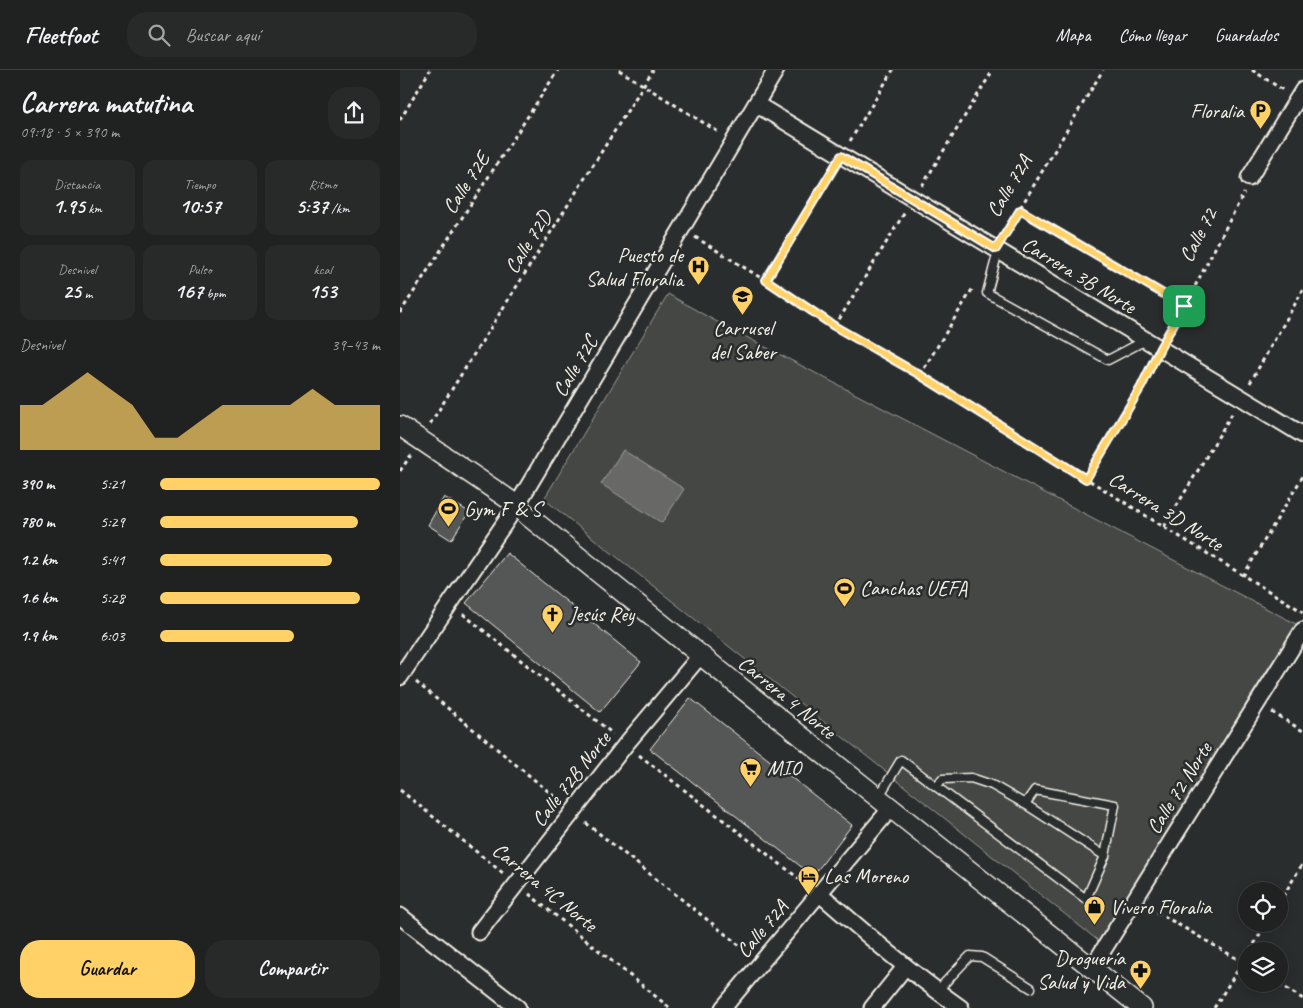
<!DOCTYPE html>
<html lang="es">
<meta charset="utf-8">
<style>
:root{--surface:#202222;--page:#282a2a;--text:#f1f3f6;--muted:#a2a4a5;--line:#3d3f40;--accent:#ffd166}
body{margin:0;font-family:Caveat,sans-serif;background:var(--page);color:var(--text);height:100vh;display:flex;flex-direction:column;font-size:19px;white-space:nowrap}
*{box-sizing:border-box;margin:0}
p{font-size:16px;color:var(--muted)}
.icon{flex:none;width:28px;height:28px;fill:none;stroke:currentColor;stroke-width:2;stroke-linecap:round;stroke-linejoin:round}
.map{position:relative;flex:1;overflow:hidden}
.side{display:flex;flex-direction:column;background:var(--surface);width:400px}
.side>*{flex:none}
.buttons{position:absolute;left:838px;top:812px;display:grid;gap:10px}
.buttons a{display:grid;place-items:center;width:50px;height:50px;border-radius:50%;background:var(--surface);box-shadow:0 2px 12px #0003,0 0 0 1px var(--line);font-size:25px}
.pin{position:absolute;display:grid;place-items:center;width:42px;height:42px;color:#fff;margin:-21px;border-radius:10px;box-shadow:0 2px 8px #0006}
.round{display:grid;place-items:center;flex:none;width:52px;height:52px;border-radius:20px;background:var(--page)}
.headline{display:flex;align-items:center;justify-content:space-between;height:85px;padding:0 20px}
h1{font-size:28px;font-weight:600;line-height:38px}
.metrics{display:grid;grid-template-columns:repeat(3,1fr);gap:8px;height:85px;padding:5px 20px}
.metrics div{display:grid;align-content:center;border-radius:12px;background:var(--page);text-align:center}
.metrics b{font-size:21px;font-weight:600}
.metrics small{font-size:14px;font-weight:400}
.metrics p{font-size:14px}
.chart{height:140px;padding:10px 20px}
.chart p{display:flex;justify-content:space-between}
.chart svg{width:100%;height:90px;margin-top:5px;fill:var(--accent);opacity:.7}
.button{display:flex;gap:10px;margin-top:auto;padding:10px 20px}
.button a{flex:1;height:58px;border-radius:20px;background:var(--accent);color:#111;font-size:20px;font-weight:600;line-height:58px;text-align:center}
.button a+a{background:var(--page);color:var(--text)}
ul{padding:0 20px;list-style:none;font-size:16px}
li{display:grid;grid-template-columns:80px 60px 1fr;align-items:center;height:38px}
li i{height:12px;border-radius:6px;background:var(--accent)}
header{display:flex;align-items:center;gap:30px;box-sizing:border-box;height:70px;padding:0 25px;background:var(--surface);border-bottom:1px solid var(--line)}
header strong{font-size:24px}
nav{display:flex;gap:28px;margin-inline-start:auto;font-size:18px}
.search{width:350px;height:45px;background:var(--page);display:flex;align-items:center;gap:12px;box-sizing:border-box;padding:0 18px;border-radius:20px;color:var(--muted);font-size:19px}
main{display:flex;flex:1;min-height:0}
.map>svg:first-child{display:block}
.green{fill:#444645;stroke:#9c9c96}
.water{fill:#676866;stroke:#9f9f9a}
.building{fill:#555756;stroke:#f4f1e8}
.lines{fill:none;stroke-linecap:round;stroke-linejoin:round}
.service-casing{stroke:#f4f1e8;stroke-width:11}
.minor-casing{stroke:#f4f1e8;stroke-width:19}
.tertiary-casing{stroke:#f4f1e8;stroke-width:22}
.path{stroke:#f4f1e8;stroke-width:3;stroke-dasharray:4 4;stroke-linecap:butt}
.service{stroke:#2a2d2e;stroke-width:8}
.minor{stroke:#2a2d2e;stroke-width:15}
.tertiary{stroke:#2a2d2e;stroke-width:19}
.route-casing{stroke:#fff;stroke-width:10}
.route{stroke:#ffd166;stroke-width:6}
.labels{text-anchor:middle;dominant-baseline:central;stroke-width:5;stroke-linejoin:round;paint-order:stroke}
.poi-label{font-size:21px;fill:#f4f1e8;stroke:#2a2d2e;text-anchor:start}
.street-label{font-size:21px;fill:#f4f1e8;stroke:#2a2d2e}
</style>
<header>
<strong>Fleetfoot</strong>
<div class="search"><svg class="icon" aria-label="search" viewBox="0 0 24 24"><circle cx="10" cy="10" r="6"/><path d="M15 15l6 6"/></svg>Buscar aquí</div>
<nav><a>Mapa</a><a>Cómo llegar</a><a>Guardados</a></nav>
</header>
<main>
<section class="side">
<div class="headline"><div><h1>Carrera matutina</h1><p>09:18 · 5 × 390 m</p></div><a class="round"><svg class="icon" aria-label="share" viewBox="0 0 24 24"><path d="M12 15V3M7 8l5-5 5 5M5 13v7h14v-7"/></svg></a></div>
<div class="metrics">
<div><p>Distancia</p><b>1.95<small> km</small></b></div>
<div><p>Tiempo</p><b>10:57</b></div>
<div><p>Ritmo</p><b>5:37<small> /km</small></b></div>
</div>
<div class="metrics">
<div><p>Desnivel</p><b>25<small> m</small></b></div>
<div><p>Pulso</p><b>167<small> bpm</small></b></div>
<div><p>kcal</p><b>153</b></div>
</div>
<div class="chart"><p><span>Desnivel</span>39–43 m</p>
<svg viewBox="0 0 160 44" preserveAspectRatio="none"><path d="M0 44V22L10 22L20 14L30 6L40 14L50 22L60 38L70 38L80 30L90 22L100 22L110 22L120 22L130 14L140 22L150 22L160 22V44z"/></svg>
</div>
<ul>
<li><b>390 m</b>5:21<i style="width:100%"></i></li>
<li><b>780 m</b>5:29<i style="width:90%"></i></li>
<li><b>1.2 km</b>5:41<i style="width:78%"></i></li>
<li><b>1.6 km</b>5:28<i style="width:91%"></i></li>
<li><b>1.9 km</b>6:03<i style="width:61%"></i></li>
</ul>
<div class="button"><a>Guardar</a><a>Compartir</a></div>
</section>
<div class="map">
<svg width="903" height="938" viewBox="0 0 903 938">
<rect width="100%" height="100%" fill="#2a2d2e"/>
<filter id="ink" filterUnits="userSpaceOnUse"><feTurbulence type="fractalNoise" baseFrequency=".02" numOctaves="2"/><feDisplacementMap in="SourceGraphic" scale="10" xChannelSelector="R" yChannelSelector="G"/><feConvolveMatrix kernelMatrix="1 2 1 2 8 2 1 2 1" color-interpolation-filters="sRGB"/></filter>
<g filter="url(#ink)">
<!-- green -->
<path class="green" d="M 268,224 L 308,247 L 898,555 L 701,873 L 144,429 Z"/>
<!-- water -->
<path class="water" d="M 223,380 L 284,419 L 262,453 L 201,414 Z"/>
<!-- building -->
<g class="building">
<path d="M 44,427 L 69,442 L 51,470 L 28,455 Z"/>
<path d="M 107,483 L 241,592 L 200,642 L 66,533 Z"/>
<path d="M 290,628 L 452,755 L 413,806 L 250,679 Z"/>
</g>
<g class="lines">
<defs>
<g id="service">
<path d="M 598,181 L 587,223 L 708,290 L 746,270"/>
<path d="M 537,716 L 542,709 L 571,708 L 592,715 L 625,734 L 705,786"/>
<path d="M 478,728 L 501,690 L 686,829 L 705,786 L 715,735 L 635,720 L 625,734"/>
<path d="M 537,921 L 570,886 L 582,887 L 631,918"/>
</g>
<g id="minor">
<path d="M 356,34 L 903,365"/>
<path d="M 849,108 L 903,20"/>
<path d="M 0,607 L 117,435 L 376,0"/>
<path d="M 419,823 C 465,863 511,903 561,938"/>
<path d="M 0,846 L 118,938"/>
<path d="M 79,862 L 226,674 L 300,586"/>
<path d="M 692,898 L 903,560"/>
<path d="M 323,938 L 491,738"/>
<path d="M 472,938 L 505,897"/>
</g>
<path id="tertiary" d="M 0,356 L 117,435 L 128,446 L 437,695 L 742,938"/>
</defs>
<!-- service casing -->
<use href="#service" class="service-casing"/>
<!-- minor casing -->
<use href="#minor" class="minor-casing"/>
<!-- tertiary casing -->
<use href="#tertiary" class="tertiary-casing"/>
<!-- path -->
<g class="path">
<path d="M 219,0 L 320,63"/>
<path d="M 852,0 L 883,20"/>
<path d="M 0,50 L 30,0"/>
<path d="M 450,71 L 493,0"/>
<path d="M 522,116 L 593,0"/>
<path d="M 620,139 L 784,237"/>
<path d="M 604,165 L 703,0"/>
<path d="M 295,167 L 366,211 L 435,256 L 520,305 L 764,457 L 903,542"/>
<path d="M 366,211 L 433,100"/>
<path d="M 0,243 L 158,0"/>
<path d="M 435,256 L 505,142"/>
<path d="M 768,265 L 784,237 L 844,123"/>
<path d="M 520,305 L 573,218"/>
<path d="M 850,313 L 903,220"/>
<path d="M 30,354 L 253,0"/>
<path d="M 0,401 L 11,385"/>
<path d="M 686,409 L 741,317 L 753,293"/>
<path d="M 764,457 L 833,342"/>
<path d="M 843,506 L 903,406"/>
<path d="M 63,544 L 213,664"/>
<path d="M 16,612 L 160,731"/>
<path d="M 872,642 L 903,661"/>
<path d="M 239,685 L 406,814"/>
<path d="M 0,720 L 104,804"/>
<path d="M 186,753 L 349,883"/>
<path d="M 129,824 L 270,938"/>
<path d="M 879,833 L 903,793"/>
<path d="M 750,838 L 846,894"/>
<path d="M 850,881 L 866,854"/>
<path d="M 879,914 L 903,929"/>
<path d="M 814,938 L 846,887"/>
</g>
<!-- service -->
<use href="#service" class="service"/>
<!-- minor -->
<use href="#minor" class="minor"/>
<!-- tertiary -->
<use href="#tertiary" class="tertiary"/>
</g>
</g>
<g class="lines" filter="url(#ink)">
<defs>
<path id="route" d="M 441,86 L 596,179 L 620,140 L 784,236 L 760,278 L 741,317 L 686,409 L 520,305 L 434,256 L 366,210 Z"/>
</defs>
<!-- route casing -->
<use href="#route" class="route-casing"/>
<!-- route -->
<use href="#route" class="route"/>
</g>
<!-- icons -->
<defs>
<symbol id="parking-pin" viewBox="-11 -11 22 30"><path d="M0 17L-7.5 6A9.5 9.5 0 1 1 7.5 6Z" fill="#ffd166" stroke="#2a2d2e"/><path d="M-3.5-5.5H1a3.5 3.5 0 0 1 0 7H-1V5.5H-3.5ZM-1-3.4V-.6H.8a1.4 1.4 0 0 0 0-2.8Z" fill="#111"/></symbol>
<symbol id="hospital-pin" viewBox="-11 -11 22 30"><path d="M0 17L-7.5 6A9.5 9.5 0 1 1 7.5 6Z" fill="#ffd166" stroke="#2a2d2e"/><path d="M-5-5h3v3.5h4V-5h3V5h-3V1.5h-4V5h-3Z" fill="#111"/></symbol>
<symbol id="school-pin" viewBox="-11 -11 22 30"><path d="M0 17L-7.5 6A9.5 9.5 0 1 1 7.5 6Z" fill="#ffd166" stroke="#2a2d2e"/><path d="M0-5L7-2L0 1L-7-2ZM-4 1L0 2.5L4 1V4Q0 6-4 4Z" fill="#111"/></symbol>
<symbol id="stadium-pin" viewBox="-11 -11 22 30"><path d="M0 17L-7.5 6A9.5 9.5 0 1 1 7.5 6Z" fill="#ffd166" stroke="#2a2d2e"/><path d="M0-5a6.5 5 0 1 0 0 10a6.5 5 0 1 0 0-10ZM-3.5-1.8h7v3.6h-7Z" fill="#111"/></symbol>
<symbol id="church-pin" viewBox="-11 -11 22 30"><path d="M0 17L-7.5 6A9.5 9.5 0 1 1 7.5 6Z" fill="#ffd166" stroke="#2a2d2e"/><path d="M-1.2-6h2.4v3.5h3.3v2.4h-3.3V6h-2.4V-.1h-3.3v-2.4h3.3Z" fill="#111"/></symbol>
<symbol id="supermarket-pin" viewBox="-11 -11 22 30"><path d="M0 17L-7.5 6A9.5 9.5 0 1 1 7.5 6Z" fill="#ffd166" stroke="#2a2d2e"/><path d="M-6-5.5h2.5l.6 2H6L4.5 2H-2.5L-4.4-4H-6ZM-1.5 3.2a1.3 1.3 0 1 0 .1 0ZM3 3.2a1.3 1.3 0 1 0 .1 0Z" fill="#111"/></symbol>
<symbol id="hotel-pin" viewBox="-11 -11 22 30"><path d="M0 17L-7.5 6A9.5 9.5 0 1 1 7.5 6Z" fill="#ffd166" stroke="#2a2d2e"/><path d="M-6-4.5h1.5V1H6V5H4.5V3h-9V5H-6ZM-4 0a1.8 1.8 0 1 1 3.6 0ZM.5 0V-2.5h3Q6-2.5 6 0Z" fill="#111"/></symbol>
<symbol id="shop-pin" viewBox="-11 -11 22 30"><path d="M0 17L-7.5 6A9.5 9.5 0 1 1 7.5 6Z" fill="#ffd166" stroke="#2a2d2e"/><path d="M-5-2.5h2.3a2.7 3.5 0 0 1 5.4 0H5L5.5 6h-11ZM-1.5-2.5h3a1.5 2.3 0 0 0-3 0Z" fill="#111"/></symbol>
<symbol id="pharmacy-pin" viewBox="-11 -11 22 30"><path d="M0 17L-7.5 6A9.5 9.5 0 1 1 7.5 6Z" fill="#ffd166" stroke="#2a2d2e"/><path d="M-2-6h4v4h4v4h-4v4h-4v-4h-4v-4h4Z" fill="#111"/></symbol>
</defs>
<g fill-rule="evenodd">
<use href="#parking-pin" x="848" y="28" width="25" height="34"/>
<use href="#hospital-pin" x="286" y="184" width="25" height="34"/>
<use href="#school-pin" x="330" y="214" width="25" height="34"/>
<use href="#stadium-pin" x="36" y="426" width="25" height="34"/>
<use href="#stadium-pin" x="432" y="506" width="25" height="34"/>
<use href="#church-pin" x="140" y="532" width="25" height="34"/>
<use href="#supermarket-pin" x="338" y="686" width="25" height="34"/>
<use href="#hotel-pin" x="396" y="794" width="25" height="34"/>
<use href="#shop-pin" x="682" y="824" width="25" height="34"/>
<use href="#pharmacy-pin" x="728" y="888" width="25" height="34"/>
</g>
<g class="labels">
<!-- poi labels -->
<g class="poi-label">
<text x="844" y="41" text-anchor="end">Floralia</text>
<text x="283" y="185" text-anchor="end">Puesto de<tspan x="283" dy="24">Salud Floralia</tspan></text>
<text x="343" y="258" text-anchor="middle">Carrusel<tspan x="343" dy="24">del Saber</tspan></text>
<text x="64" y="439">Gym F &amp; S</text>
<text x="460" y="518">Canchas UEFA</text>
<text x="169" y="544">Jesús Rey</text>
<text x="367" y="698">MIO</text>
<text x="424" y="806">Las Moreno</text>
<text x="710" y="837">Vivero Floralia</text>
<text x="725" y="888" text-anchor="end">Droguería<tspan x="725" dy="24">Salud y Vida</tspan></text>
</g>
<!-- street labels -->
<g class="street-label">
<text transform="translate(66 113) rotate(-57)">Calle 72E</text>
<text transform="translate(609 116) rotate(-59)">Calle 72A</text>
<text transform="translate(798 165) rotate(-62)">Calle 72</text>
<text transform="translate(128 172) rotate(-58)">Calle 72D</text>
<text transform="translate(679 205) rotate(31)">Carrera 3B Norte</text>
<text transform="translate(175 296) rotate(-59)">Calle 72C</text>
<text transform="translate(766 441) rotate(32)">Carrera 3D Norte</text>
<text transform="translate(387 627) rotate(39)">Carrera 4 Norte</text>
<text transform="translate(171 709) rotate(-52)">Calle 72B Norte</text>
<text transform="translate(779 718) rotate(-58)">Calle 72 Norte</text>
<text transform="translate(145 817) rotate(39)">Carrera 4C Norte</text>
<text transform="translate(362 859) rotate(-50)">Calle 72A</text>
</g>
</g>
</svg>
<div class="buttons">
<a><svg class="icon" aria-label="locate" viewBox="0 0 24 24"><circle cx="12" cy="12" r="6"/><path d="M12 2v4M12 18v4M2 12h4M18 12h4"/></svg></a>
<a><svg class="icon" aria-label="layers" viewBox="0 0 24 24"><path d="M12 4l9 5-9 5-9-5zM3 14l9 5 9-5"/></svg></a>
</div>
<div class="pin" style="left:784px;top:236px;background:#1e9e55"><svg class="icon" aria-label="arrive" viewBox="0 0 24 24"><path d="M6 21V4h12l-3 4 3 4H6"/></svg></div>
</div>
</main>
